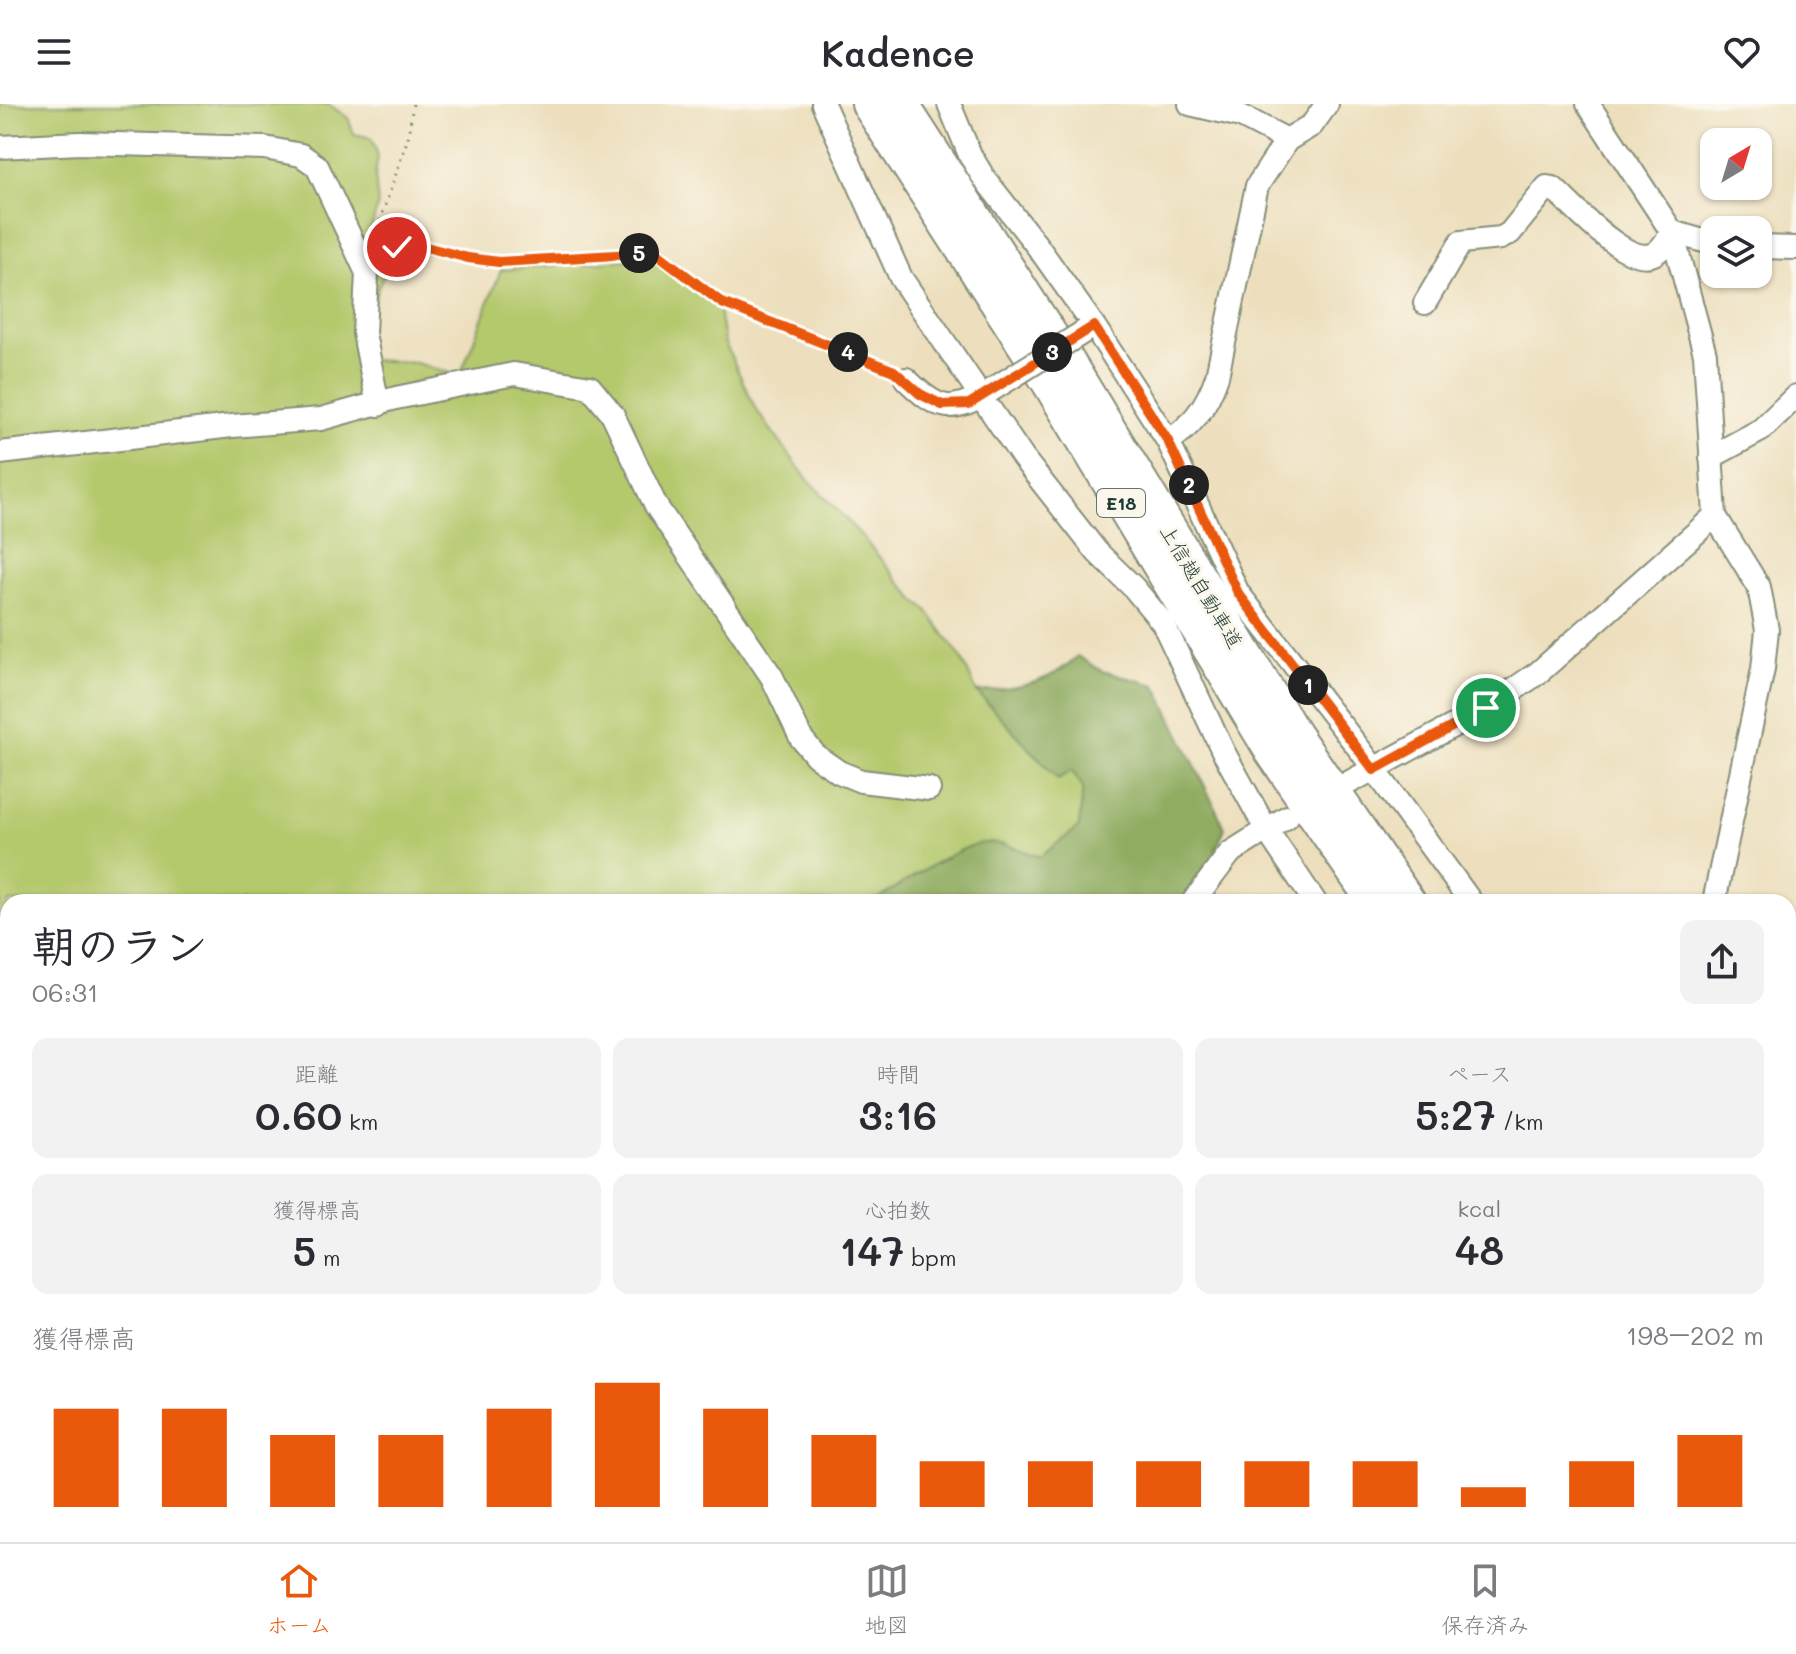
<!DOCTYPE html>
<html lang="ja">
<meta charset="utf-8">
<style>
:root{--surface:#fff;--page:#f2f2f3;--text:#2b2b33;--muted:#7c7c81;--line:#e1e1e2;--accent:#ea580c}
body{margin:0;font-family:Mali,"Klee One",sans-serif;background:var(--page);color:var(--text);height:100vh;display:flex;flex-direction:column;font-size:30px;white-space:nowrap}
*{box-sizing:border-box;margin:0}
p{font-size:26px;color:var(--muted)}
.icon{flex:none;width:44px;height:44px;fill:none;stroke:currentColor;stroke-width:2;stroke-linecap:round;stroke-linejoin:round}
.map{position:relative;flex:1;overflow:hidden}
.drawer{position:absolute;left:0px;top:790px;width:1796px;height:648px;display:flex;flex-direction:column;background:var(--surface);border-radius:24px 24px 0 0;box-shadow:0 2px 6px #0004}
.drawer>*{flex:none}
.needle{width:52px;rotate:38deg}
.controls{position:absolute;left:1700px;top:24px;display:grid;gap:16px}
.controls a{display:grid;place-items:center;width:72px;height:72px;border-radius:16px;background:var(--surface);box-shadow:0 2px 6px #0004;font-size:40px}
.pin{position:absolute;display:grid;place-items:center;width:68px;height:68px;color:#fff;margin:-34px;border:4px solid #fff;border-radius:50%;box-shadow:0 2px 8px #0007}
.km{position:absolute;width:40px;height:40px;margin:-20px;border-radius:50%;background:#222;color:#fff;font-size:22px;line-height:40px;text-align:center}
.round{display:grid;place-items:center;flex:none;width:84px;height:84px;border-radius:16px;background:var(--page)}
.summary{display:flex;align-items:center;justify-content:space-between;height:136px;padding:0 32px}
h1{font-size:44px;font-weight:600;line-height:60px}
.metrics{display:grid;grid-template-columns:repeat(3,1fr);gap:12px;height:136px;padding:8px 32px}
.metrics div{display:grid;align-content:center;border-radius:16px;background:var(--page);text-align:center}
.metrics b{font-size:40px;font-weight:600}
.metrics small{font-size:22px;font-weight:400}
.metrics p{font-size:22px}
.chart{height:224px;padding:16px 32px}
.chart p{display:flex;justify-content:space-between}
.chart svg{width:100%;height:144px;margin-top:8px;stroke:var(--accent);stroke-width:6}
header{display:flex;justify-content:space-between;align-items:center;height:104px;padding:0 32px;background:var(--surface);font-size:36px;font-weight:600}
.tab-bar{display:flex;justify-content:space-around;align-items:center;height:112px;border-top:2px solid var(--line);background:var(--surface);font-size:22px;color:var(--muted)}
.tab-bar a{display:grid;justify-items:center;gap:4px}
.tab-bar .on{color:var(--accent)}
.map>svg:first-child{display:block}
.green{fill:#b4c86c;stroke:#6a8250;stroke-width:2}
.forest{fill:#8fac60;stroke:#57744a;stroke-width:2}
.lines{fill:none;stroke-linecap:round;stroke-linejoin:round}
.minor-casing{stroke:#868e78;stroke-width:26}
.major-casing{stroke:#868e78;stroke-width:34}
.highway-casing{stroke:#868e78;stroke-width:38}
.path{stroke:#868e78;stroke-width:3;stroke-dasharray:2 6;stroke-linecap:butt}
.minor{stroke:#fff;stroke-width:22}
.major{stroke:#fff;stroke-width:30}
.highway{stroke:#fff;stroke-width:34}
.minor-bridge-casing{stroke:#868e78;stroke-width:26;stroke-linecap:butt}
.minor-bridge{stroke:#fff;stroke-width:22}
.route-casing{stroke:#fff;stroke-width:16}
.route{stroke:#ea580c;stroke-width:10}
.labels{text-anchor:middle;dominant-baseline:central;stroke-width:6;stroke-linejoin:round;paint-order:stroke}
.shield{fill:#fbf7ec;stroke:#61756b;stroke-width:2}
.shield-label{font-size:18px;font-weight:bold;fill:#1f3d34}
.street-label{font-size:20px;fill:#1f3d34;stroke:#fbf7ec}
</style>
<header><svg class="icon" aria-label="menu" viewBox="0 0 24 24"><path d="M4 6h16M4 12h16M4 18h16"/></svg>Kadence<svg class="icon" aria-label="heart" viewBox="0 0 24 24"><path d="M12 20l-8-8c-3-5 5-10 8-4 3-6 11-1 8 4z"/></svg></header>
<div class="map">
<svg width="1796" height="1438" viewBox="0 0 1796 1438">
<rect width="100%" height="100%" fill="#fbf7ec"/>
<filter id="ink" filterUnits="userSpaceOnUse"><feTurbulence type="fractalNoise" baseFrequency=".0125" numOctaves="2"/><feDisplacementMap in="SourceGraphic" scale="16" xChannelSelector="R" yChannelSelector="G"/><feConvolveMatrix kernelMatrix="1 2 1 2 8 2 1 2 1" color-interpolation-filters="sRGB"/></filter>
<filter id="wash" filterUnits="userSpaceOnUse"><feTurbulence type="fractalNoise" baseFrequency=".006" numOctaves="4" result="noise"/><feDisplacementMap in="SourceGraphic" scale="32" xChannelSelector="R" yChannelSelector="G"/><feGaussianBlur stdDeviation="1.8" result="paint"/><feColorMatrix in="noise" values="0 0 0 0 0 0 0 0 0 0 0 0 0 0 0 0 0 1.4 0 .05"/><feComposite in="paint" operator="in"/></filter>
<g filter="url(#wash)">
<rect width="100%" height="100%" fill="#eddfbd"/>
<!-- green -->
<path class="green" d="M 0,0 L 328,0 L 348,14 L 354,30 L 372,34 L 378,52 L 375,72 L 378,101 L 370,128 L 379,140 L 395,147 L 377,186 L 358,255 L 416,259 L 460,272 L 501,166 L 652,154 L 664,159 L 718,200 L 724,237 L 755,304 L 805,372 L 858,428 L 917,498 L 927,506 L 962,555 L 977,588 L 1058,674 L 1072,667 L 1083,683 L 1079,723 L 1040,753 L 1002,740 L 942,755 L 873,798 L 8,798 L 8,985 L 0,990 Z"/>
<!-- forest -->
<g class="forest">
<path d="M 1077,552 L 1102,567 L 1156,581 L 1225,724 L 1214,750 L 1182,798 L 873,798 C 898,783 959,740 985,739 C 1004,738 1023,747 1040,753 L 1079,723 L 1083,683 L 1072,667 L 1058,675 L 977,588 C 1013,585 1051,580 1077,552 Z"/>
<path d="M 8,985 L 8,1134 L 0,1127 L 0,990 Z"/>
<path d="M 8,1177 L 8,1259 L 0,1260 L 0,1184 Z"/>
</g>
</g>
<g filter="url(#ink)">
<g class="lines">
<defs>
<g id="minor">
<path d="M 823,0 L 901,174 L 1023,354 L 1097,448 L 1134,484 L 1163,519 L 1223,647 L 1266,725 L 1315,798"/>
<path d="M 949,0 L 970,51 L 984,74 L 1038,143 L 1094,222 L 1168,337 L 1238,489 L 1361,647 L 1471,798"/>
<path d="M 1190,0 L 1241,12 L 1287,36"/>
<path d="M 1588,0 L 1672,128 L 1705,250 L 1715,412 L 1759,483 L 1767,526 L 1763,565 L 1714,798"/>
<path d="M 0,43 L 80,39 L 265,44 L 301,51 L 317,62 L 367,169 L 364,229 L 378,301"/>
<path d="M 1672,128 L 1714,140"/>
<path d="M 1758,143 L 1796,144"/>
<path d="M 1425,199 L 1461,138 L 1501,134 L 1510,129 L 1547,83 L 1553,84 C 1572,101 1623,159 1651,151 C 1661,148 1667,136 1672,128"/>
<path d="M 906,275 C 938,307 951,310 990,287"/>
<path d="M 1168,337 C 1194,322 1208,299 1217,272 L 1257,82 L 1287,36 L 1312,21 L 1327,0"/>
<path d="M 0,349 L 232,322 L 321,315 L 396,294 L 514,270 L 590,283 L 613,311 L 656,402 L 772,573 L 801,634 L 816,652 L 839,668 L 861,677 L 929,685"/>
<path d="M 1711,353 L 1761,326 L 1796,292"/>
<path d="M 1348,679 L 1486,604 L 1538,569 L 1715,412"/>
<path d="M 1193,798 L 1230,749 L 1287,713"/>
<path d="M 1788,1140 L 1796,1147"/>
<path d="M 1788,1302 L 1796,1309"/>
<path d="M 0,1409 L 8,1400"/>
<path d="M 1301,1430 L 1305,1438"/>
<path d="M 1701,1430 L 1707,1438"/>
<path d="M 844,1438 L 850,1430"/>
<path d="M 1180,1438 L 1195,1430"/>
<path d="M 1789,1438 L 1796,1433"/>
</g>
<g id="major">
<path d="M 1788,956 L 1796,951"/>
<path d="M 1029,1438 L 1042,1430"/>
</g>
<g id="highway">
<path d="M 869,0 L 1049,278 L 1272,647 L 1375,798"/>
<path d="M 901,0 L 1068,259 L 1294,631 L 1408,798"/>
<path d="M 1788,1201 L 1796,1207"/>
<path d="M 1788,1236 L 1796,1242"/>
</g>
</defs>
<!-- minor casing -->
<use href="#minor" class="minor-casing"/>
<!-- major casing -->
<use href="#major" class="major-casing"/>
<!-- highway casing -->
<use href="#highway" class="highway-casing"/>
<!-- path -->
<g class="path">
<path d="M 413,0 L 408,34 L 377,125 L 377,132 L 385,139 L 397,143 L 426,143 L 486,156 L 649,149 L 659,151 L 722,199 L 889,265"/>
<path d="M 433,1430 L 438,1438"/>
<path d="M 684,1430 L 691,1438"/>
<path d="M 1089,1430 L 1093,1438"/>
<path d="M 622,1438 L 634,1430"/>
</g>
<!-- minor -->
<use href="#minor" class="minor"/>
<!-- major -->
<use href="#major" class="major"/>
<!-- highway -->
<use href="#highway" class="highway"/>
<defs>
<path id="minor-bridge" d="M 990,287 L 1085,227"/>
</defs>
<!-- minor-bridge casing -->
<use href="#minor-bridge" class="minor-bridge-casing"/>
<!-- minor-bridge -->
<use href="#minor-bridge" class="minor-bridge"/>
</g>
</g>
<g class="lines" filter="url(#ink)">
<defs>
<path id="route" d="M 397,143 L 426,143 L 468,154 L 499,158 L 649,149 L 659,151 L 722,199 L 894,267 L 920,290 L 942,301 L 969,300 L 1094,222 L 1168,337 L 1238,489 L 1374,666 L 1486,604"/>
</defs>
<!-- route casing -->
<use href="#route" class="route-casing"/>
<!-- route -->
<use href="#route" class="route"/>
</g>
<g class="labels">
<!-- shield labels -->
<rect class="shield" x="1097" y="385" width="48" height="28" rx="6"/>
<g class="shield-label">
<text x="1121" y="399">E18</text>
</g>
<!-- street labels -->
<g class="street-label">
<text transform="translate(1202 482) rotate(59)">上信越自動車道</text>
</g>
</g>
</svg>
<div class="controls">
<a><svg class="needle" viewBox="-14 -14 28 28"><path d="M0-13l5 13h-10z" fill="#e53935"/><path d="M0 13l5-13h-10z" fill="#7c7c81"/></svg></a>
<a><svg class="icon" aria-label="layers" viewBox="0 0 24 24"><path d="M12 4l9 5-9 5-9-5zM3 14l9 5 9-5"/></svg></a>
</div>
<div class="pin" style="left:1486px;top:604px;background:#1e9e55"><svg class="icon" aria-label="arrive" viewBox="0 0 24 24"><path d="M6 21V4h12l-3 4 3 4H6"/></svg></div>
<div class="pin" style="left:397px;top:143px;background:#d93025"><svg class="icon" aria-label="check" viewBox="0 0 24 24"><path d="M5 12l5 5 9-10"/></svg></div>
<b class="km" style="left:1308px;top:581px">1</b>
<b class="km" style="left:1189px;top:381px">2</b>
<b class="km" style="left:1052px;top:248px">3</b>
<b class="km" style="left:848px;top:248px">4</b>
<b class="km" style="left:639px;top:149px">5</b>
<section class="drawer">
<div class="summary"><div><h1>朝のラン</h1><p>06:31</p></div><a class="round"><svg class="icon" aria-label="share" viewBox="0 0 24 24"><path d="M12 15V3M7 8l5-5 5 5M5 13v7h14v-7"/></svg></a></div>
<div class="metrics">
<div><p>距離</p><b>0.60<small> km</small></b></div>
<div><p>時間</p><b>3:16</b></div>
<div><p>ペース</p><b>5:27<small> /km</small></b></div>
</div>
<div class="metrics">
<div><p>獲得標高</p><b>5<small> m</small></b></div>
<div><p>心拍数</p><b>147<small> bpm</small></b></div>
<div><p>kcal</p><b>48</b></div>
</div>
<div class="chart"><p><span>獲得標高</span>198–202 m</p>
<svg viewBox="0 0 160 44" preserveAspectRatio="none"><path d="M5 44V14M15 44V14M25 44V22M35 44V22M45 44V14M55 44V6M65 44V14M75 44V22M85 44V30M95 44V30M105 44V30M115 44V30M125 44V30M135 44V38M145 44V30M155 44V22"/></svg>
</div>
</section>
</div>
<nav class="tab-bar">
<a class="on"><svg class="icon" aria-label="home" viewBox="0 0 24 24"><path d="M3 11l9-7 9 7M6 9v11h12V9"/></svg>ホーム</a>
<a><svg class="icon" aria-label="map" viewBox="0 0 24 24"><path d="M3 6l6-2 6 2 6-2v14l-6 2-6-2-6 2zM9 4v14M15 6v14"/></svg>地図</a>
<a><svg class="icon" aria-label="saved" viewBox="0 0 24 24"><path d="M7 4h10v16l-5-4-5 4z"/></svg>保存済み</a>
</nav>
